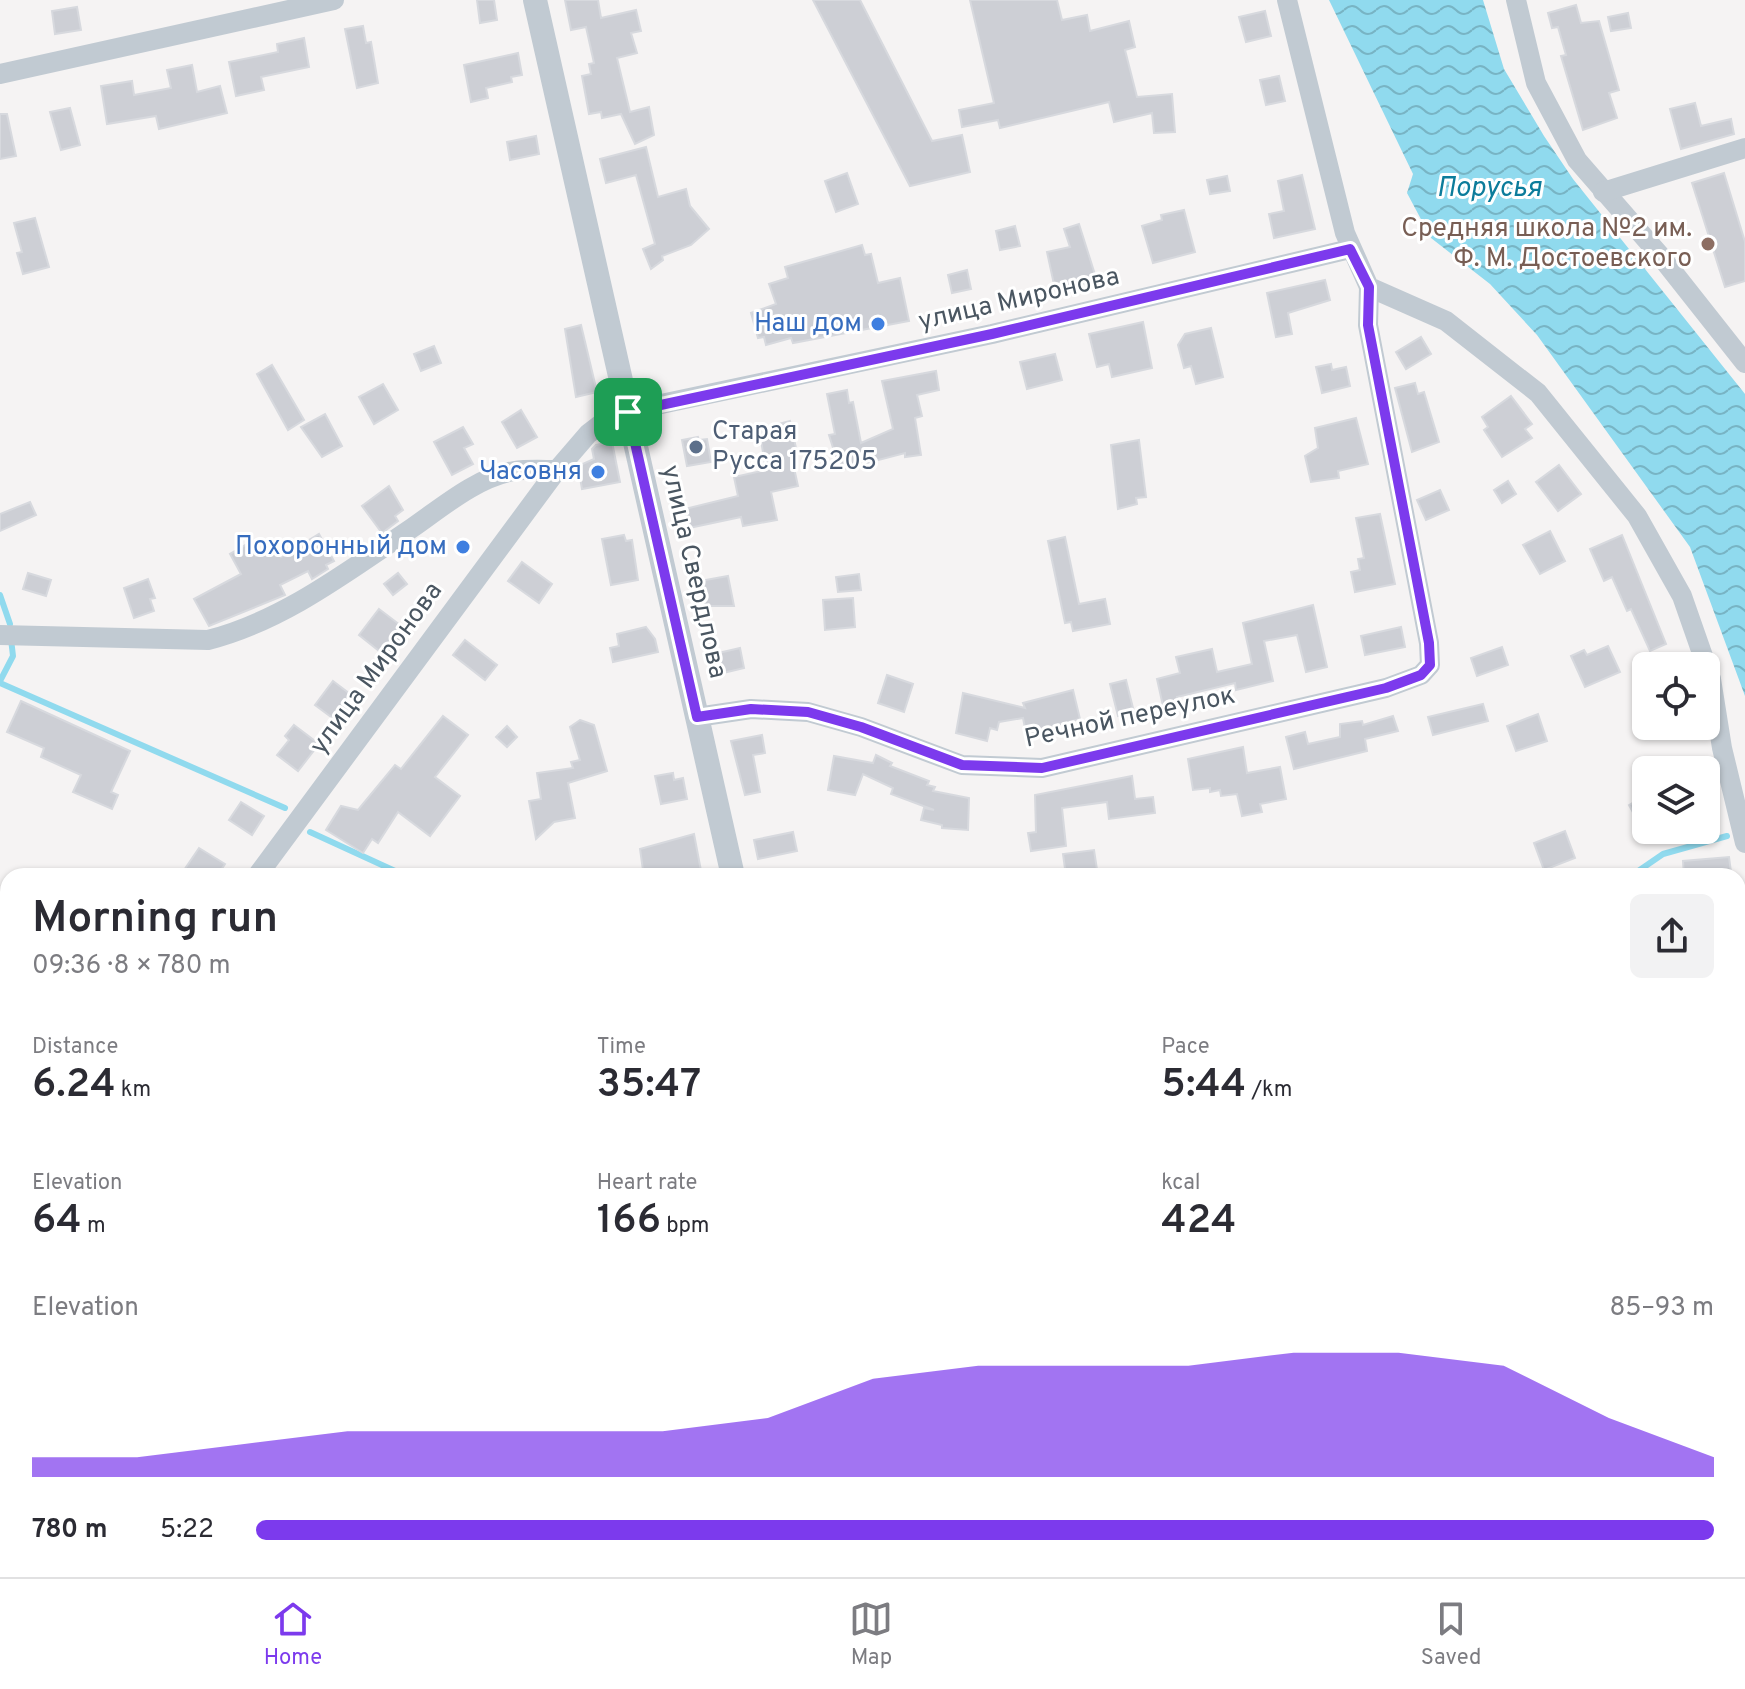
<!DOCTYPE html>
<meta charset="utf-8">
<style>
:root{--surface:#fff;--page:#f2f2f3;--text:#2b2b33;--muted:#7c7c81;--line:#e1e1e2;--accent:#7c3aed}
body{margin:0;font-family:Overpass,sans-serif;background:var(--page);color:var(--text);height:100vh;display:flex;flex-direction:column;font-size:30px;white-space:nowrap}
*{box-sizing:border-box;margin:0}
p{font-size:26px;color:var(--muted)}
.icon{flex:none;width:44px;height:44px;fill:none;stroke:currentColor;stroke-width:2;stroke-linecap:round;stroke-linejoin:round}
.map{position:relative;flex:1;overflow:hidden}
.details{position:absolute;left:0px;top:868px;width:1746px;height:710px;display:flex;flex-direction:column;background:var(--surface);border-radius:24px 24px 0 0;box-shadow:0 2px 6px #0004}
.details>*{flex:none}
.buttons{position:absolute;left:1632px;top:652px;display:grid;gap:16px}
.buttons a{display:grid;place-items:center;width:88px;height:88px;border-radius:12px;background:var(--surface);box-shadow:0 2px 6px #0004;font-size:40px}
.pin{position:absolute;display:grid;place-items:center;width:68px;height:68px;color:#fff;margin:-34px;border-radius:16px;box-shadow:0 4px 12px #0006}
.round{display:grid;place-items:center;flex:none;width:84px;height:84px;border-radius:12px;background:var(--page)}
.head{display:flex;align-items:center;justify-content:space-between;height:136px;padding:0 32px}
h1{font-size:44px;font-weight:600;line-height:60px}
.metrics{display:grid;grid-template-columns:repeat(3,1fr);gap:12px;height:136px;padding:8px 32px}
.metrics div{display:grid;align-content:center}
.metrics b{font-size:40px;font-weight:600}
.metrics small{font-size:22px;font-weight:400}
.metrics p{font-size:22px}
.chart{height:224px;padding:16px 32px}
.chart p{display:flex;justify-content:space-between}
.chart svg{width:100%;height:144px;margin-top:8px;fill:var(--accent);opacity:.7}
ul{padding:0 32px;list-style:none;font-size:26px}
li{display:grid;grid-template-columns:128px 96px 1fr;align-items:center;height:60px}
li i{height:20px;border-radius:10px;background:var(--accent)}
.dock{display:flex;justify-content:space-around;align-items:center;height:112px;border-top:2px solid var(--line);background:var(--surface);font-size:22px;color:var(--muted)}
.dock a{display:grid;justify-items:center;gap:4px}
.dock .current{color:var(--accent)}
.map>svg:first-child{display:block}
.cemetery{fill:url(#cemetery-stones)}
.water{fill:url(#water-waves)}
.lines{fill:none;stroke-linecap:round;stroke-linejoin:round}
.stream{stroke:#90daee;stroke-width:6}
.building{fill:#cdcfd5;stroke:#d7d9de;stroke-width:2}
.minor{stroke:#c1cad2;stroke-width:20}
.tertiary{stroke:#c1cad2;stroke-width:24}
.route-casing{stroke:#fff;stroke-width:16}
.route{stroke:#7c3aed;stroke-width:10}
.education-dot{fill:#8d6e63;stroke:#fff;stroke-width:3}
.shop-dot{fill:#3f7fe0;stroke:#fff;stroke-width:3}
.service-dot{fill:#5c6f8a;stroke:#fff;stroke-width:3}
.labels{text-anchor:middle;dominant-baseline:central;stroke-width:6;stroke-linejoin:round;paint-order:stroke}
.education-label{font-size:26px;fill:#785e54;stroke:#fff;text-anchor:end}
.street-label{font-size:26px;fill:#4a5661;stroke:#fff}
.shop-label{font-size:26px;fill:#366cbe;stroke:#fff;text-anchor:end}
.service-label{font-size:26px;fill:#4e5e75;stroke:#fff;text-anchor:start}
.water-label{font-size:28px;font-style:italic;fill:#0c7c9b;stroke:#fff}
</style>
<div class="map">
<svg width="1745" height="1577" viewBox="0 0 1745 1577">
<defs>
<pattern id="cemetery-stones" width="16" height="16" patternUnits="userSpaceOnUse" patternTransform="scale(2)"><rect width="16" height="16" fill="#c3f1d5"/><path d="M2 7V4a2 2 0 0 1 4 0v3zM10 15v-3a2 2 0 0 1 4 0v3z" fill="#a0c6b0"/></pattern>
<pattern id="water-waves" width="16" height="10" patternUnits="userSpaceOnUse" patternTransform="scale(2)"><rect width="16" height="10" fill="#90daee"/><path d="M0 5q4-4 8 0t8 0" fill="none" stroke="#78b4c4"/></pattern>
</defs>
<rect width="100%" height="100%" fill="#f5f3f3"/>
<!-- cemetery -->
<path class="cemetery" d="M 8,1278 L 8,1570 L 228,1570 L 226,1577 L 0,1577 L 0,1289 Z"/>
<!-- water -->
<path class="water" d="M 1329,0 L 1483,0 L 1504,69 L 1544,136 L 1573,179 L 1745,394 L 1745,696 L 1690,547 L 1537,335 L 1490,284 L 1431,238 L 1407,193 L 1413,174 Z"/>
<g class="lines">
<!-- stream -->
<g class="stream">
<path d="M 0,595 L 10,624"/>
<path d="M 0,681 L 13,656 L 11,639"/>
<path d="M 0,683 L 285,808"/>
<path d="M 310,832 L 406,876"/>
<path d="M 1631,876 L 1663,854 L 1727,836"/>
<path d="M 1044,1577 L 1047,1570"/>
</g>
</g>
<!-- building -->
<g class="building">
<path d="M 477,0 L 494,0 L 497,20 L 480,23 Z"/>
<path d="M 565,0 L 598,0 L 601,18 L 636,10 L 641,31 L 631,33 L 637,53 L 617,58 L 630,112 L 649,107 L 654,135 L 635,144 L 621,114 L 602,118 L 601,112 L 589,114 L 582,76 L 591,74 L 589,64 L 594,63 L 586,27 L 571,30 Z"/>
<path d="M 813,0 L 860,0 L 932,141 L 962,135 L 970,172 L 910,186 Z"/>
<path d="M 970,0 L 1057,0 L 1062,20 L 1087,15 L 1090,31 L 1129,21 L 1135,47 L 1125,50 L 1137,97 L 1172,94 L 1175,132 L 1154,133 L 1152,113 L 1114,122 L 1109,102 L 1000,128 L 998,120 L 962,127 L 959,110 L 994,103 Z"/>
<path d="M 1576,5 L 1581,23 L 1599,21 L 1619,90 L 1609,93 L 1617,118 L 1583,130 L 1561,56 L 1566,55 L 1558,27 L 1552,28 L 1548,13 Z"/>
<path d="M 77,7 L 81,30 L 55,34 L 52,11 Z"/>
<path d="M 1265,11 L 1271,36 L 1246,42 L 1239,17 Z"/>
<path d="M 1628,13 L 1631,28 L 1611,31 L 1608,17 Z"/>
<path d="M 363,26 L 366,43 L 371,42 L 378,83 L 357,88 L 345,29 Z"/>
<path d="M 304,38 L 309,67 L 261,77 L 264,90 L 236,96 L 229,62 L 278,52 L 277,44 Z"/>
<path d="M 518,53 L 522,75 L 511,77 L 512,82 L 486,88 L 488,98 L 471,102 L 464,65 Z"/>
<path d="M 192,65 L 197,92 L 220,86 L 227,113 L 159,129 L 156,116 L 107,124 L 101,86 L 132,81 L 134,95 L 171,88 L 167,70 Z"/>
<path d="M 1279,76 L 1285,101 L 1266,105 L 1260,80 Z"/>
<path d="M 1695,103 L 1701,126 L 1731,119 L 1734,134 L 1681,149 L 1670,109 Z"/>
<path d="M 70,108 L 80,145 L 61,150 L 50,112 Z"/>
<path d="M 0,114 L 7,114 L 16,156 L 0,159 Z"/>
<path d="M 536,136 L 539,154 L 510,160 L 507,142 Z"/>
<path d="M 646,147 L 658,197 L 686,189 L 690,206 L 709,229 L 691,245 L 662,256 L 663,260 L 651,269 L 643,249 L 655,244 L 636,175 L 606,183 L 600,159 Z"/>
<path d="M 847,173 L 858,204 L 836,212 L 825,181 Z"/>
<path d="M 1724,173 L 1745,242 L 1745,281 L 1725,287 L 1692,183 Z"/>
<path d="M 1302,175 L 1315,229 L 1274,238 L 1269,214 L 1284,211 L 1278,181 Z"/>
<path d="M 1227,176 L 1230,191 L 1210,194 L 1207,180 Z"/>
<path d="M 1184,210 L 1195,252 L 1153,263 L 1142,226 L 1162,220 L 1161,215 Z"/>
<path d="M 35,218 L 49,267 L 23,274 L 17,253 L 22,252 L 14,223 Z"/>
<path d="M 1079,224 L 1097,281 L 1055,289 L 1047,252 L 1070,247 L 1064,229 Z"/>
<path d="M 1015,226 L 1020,246 L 1000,250 L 996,231 Z"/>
<path d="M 862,245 L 865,255 L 871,254 L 878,283 L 900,278 L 909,321 L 793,343 L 791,338 L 766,345 L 764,337 L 758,338 L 751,313 L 776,304 L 769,284 L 788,278 L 785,267 Z"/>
<path d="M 967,270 L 971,289 L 952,293 L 948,275 Z"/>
<path d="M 1325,280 L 1330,300 L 1288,313 L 1292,334 L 1276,337 L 1267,293 Z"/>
<path d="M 1143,322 L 1152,368 L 1112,377 L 1109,364 L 1097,367 L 1089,334 Z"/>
<path d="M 581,325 L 597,392 L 576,397 L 565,329 Z"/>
<path d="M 1211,328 L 1223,377 L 1196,384 L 1191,366 L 1184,368 L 1178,345 L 1185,334 Z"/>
<path d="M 1421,337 L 1431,354 L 1406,369 L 1396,352 Z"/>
<path d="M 434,346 L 441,363 L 421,371 L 414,354 Z"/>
<path d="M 1055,354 L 1062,380 L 1027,389 L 1020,362 Z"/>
<path d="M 1331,364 L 1332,370 L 1346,367 L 1350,386 L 1322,393 L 1316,367 Z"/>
<path d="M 272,365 L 304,420 L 288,430 L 257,374 Z"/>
<path d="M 936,371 L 939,390 L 917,395 L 922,416 L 915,418 L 921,455 L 905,457 L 905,453 L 840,470 L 829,435 L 835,434 L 827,394 L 847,390 L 849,403 L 853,402 L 861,443 L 893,429 L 882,381 Z"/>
<path d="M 1415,383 L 1418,394 L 1424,392 L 1439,442 L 1412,452 L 1395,388 Z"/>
<path d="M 383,384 L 398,410 L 374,424 L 359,397 Z"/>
<path d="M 1511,396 L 1532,424 L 1525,429 L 1532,438 L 1502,457 L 1484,430 L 1488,427 L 1482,417 Z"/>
<path d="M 521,410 L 537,437 L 517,448 L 502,422 Z"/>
<path d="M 325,414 L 342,446 L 322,457 L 301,427 Z"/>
<path d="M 1356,418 L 1368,464 L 1338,471 L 1339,478 L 1311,482 L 1305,456 L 1318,448 L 1315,428 Z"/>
<path d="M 790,421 L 796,448 L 790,450 L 798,486 L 771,492 L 777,520 L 743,526 L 741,517 L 689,528 L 685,509 L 738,496 L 734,477 L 766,470 L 759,429 Z"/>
<path d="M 463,427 L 473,444 L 464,448 L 473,464 L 452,475 L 434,442 Z"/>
<path d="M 698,437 L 699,440 L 707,439 L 711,462 L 687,466 L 682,440 Z"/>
<path d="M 1139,440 L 1146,497 L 1136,498 L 1137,504 L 1118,509 L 1111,445 Z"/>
<path d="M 612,442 L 620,482 L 582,489 L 578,466 L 594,459 L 592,449 L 596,445 Z"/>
<path d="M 1559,465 L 1581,494 L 1558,511 L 1536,482 Z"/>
<path d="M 1508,481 L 1516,494 L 1502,503 L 1494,490 Z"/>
<path d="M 389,486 L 403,510 L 395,516 L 398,521 L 382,533 L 362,506 Z"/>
<path d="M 1440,490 L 1449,510 L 1426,520 L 1417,500 Z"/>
<path d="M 30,502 L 36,515 L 0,531 L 0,514 Z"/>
<path d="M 1380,514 L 1395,584 L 1355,592 L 1351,572 L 1360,570 L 1358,559 L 1364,558 L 1356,518 Z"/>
<path d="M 1550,531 L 1565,561 L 1540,574 L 1523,545 Z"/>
<path d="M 319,534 L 334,561 L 326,565 L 328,569 L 312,579 L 308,571 L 280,585 L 285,595 L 209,626 L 194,599 L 241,574 L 230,554 L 249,543 L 256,556 L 276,546 L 281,557 Z"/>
<path d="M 624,535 L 626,541 L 632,540 L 638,580 L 611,585 L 602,539 Z"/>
<path d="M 1622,535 L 1666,644 L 1650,651 L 1631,609 L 1627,611 L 1612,577 L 1604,581 L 1590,549 Z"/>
<path d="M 1065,537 L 1079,604 L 1105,599 L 1110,624 L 1073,631 L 1071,622 L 1065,623 L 1048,541 Z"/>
<path d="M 522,562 L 552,584 L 539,603 L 508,581 Z"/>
<path d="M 28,573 L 51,580 L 46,596 L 23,589 Z"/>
<path d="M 398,573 L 407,584 L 393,595 L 384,584 Z"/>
<path d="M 859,574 L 861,590 L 838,592 L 836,577 Z"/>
<path d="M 728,576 L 734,606 L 705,606 L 700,581 Z"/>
<path d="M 148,579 L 155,598 L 150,599 L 154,611 L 134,618 L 124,588 Z"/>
<path d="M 853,598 L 855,627 L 825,630 L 823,600 Z"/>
<path d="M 1313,605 L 1327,667 L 1306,672 L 1297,635 L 1264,641 L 1273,681 L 1236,690 L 1235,683 L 1177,697 L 1178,702 L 1163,706 L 1157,679 L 1180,673 L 1176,657 L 1212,649 L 1217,672 L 1252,664 L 1243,623 Z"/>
<path d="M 379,609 L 404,628 L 401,631 L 406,635 L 388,658 L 359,635 Z"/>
<path d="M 646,627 L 655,639 L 658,652 L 613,662 L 610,648 L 619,646 L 617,634 Z"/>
<path d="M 1401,627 L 1405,647 L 1365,655 L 1361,636 Z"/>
<path d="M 465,640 L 497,665 L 485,680 L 453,655 Z"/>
<path d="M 1608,646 L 1620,672 L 1585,687 L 1571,656 L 1584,650 L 1587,655 Z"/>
<path d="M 1502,647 L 1508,665 L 1477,676 L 1471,658 Z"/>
<path d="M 740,648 L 744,668 L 719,674 L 714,654 Z"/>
<path d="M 887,675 L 913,684 L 904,712 L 878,703 Z"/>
<path d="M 1126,680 L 1134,712 L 1118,716 L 1110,684 Z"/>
<path d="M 333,681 L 350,694 L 342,704 L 348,709 L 338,722 L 315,705 Z"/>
<path d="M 1073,690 L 1080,719 L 1053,726 L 1055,732 L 1027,738 L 1023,718 L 999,722 L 997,730 L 990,728 L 987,741 L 956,733 L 963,693 L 1025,708 L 1023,703 Z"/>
<path d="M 21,701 L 130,751 L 111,792 L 118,795 L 112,809 L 73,792 L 81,775 L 41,757 L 44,748 L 7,732 Z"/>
<path d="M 1483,704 L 1488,721 L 1433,735 L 1428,717 Z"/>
<path d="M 1538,714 L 1547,741 L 1516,751 L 1507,726 Z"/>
<path d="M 443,716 L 468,735 L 435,777 L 460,796 L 430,836 L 398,812 L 378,843 L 372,839 L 363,853 L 326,830 L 341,806 L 358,810 L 395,765 L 401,769 Z"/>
<path d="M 1393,716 L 1398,731 L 1365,739 L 1367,751 L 1294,769 L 1286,737 L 1305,732 L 1308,744 L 1340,737 L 1340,724 L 1362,721 L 1363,725 Z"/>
<path d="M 580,720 L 594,725 L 607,771 L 568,783 L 575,818 L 554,822 L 536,839 L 529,801 L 541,799 L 537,773 L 573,768 L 571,762 L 580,760 L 570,727 Z"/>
<path d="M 294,725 L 319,744 L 298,771 L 277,755 L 289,740 L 285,736 Z"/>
<path d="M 507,726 L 517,737 L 507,747 L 496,737 Z"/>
<path d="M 762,735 L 765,753 L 753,755 L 760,792 L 745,795 L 731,741 Z"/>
<path d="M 1243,747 L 1247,773 L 1280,767 L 1286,799 L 1260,804 L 1262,812 L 1242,816 L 1237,794 L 1221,796 L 1220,790 L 1210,792 L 1210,788 L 1193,790 L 1188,759 Z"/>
<path d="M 876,755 L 892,763 L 890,766 L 929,781 L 927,785 L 935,787 L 933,791 L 969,798 L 968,830 L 942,828 L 942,825 L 921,820 L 924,808 L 934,810 L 891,794 L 893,788 L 863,774 L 855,795 L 828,790 L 834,756 L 873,763 Z"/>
<path d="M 673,773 L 674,780 L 683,778 L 687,799 L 661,804 L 655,776 Z"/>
<path d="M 1132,776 L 1135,799 L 1153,797 L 1155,813 L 1109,819 L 1107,802 L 1062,808 L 1066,846 L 1031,851 L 1028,833 L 1036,832 L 1035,795 Z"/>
<path d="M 1646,795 L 1646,836 L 1629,805 Z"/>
<path d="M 241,802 L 264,816 L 252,835 L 229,820 Z"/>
<path d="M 1565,831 L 1575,858 L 1544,870 L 1534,843 Z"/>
<path d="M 793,832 L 797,851 L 758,859 L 754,840 Z"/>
<path d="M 694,834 L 702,876 L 661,876 L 661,871 L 643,870 L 640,849 Z"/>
<path d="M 199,848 L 225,864 L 217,876 L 180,876 Z"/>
<path d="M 1094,850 L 1098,876 L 1066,876 L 1063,854 Z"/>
<path d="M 1729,857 L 1731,872 L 1684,876 L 1683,861 Z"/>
</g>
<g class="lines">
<!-- minor -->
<g class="minor">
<path d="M 1287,0 L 1345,233 L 1369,287 L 1446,321 L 1538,393 L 1637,516 L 1682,596 L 1711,679 L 1722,748 L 1745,843"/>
<path d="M 1516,0 L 1536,83 L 1577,160 L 1658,253 L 1745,363"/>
<path d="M 0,74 L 334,0"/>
<path d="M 1603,192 L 1745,148"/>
<path d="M 0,635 L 208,640 C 283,621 348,571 412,528 C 441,508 477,477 514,471 C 527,469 543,470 557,470"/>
<path d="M 697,717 L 751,709 L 808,712 L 861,727 L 962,765 L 1042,768 L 1386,688 L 1421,675 L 1430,665 L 1429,643 L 1368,325 L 1369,287"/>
<path d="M 257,876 L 557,470 L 588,434 L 614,414 L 992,334 L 1350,249"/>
<path d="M 1738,1166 L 1745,1166"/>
<path d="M 0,1236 L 8,1225"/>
</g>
<!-- tertiary -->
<g class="tertiary">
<path d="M 535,0 L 733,876"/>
<path d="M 889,1570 L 890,1577"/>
</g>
</g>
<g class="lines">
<defs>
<path id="route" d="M 1350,249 L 1369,287 L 1368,325 L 1429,643 L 1430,665 L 1421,675 L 1386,688 L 1042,768 L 962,765 L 861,727 L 808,712 L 751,709 L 697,717 L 628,412 L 992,334 Z"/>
</defs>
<!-- route casing -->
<use href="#route" class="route-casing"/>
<!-- route -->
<use href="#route" class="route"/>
</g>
<!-- markers -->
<circle class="education-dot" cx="1708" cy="244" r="8"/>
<g class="shop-dot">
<circle cx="878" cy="324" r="8"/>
<circle cx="598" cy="472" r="8"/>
<circle cx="463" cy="547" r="8"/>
</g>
<circle class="service-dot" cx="696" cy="447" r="8"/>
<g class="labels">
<!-- education labels -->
<g class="education-label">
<text x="1692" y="229">Средняя школа №2 им.<tspan x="1692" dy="30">Ф. М. Достоевского</tspan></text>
</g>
<!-- street labels -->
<g class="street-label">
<text transform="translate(1019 300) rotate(-13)">улица Миронова</text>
<text transform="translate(693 572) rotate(77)">улица Свердлова</text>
<text transform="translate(377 669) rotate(-54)">улица Миронова</text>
<text transform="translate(1130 718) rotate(-12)">Речной переулок</text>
</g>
<!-- shop labels -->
<g class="shop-label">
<text x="862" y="324">Наш дом</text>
<text x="582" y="472">Часовня</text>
<text x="447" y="547">Похоронный дом</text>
</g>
<!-- service labels -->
<g class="service-label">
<text x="712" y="432">Старая<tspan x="712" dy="30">Русса 175205</tspan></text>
</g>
<!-- water labels -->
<g class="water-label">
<text x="1489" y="189">Порусья</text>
</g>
</g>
</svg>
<div class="buttons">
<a><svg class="icon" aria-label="locate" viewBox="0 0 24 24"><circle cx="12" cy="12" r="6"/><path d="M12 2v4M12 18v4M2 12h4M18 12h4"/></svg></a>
<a><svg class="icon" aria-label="layers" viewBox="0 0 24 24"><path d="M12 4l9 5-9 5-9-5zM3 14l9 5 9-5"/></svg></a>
</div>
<div class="pin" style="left:628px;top:412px;background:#1e9e55"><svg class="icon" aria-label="arrive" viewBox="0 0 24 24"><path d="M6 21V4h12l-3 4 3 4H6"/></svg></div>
<section class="details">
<div class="head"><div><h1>Morning run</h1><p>09:36 · 8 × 780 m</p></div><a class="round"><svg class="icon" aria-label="share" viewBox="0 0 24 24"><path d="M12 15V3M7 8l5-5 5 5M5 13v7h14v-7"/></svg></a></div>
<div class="metrics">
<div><p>Distance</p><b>6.24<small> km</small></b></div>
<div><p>Time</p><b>35:47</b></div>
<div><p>Pace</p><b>5:44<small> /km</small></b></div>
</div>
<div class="metrics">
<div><p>Elevation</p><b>64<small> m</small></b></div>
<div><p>Heart rate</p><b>166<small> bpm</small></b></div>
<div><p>kcal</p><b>424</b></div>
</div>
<div class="chart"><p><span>Elevation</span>85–93 m</p>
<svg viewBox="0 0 160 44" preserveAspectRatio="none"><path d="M0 44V38L10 38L20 34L30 30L40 30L50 30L60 30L70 26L80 14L90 10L100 10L110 10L120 6L130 6L140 10L150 26L160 38V44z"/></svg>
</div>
<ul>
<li><b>780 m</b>5:22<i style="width:100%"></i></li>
</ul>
</section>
</div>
<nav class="dock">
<a class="current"><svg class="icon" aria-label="home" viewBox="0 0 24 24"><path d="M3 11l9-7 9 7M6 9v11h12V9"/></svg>Home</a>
<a><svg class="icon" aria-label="map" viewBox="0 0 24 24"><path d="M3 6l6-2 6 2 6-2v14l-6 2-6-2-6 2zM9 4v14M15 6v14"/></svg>Map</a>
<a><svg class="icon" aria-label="saved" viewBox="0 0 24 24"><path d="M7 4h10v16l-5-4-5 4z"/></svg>Saved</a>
</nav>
